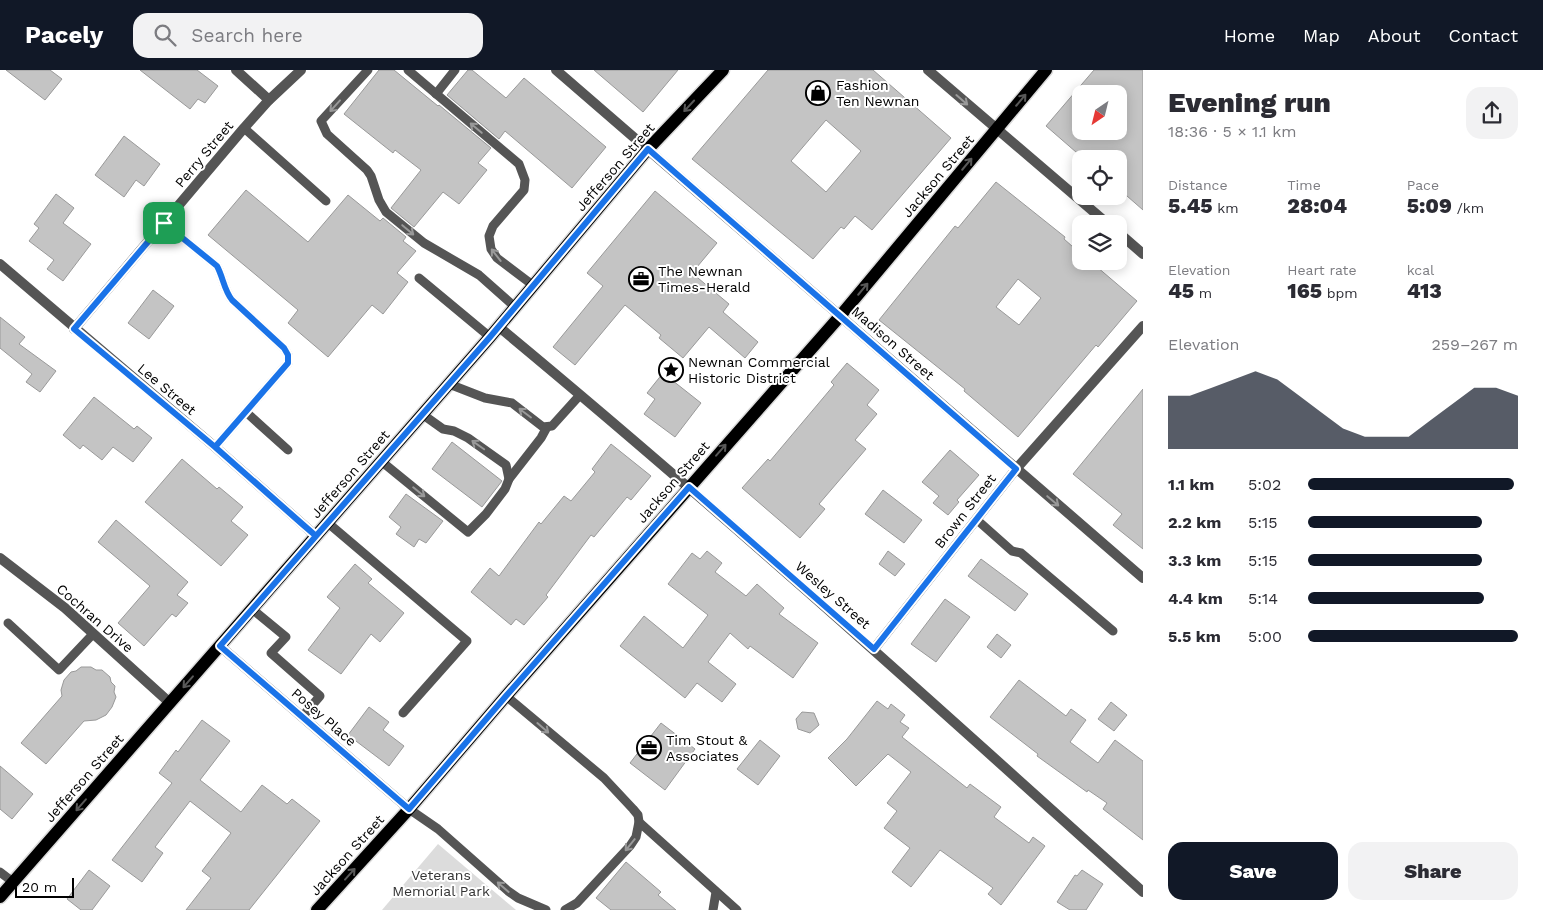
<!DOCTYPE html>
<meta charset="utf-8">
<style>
:root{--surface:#fff;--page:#f2f2f3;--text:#2b2b33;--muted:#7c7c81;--accent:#111827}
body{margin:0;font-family:"Work Sans",sans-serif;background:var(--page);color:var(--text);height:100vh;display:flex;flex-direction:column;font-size:19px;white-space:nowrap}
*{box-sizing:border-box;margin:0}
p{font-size:16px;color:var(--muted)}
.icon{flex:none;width:28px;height:28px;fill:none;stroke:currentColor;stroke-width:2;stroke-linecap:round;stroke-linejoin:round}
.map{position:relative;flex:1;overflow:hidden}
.details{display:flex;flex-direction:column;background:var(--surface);width:400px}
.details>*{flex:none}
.needle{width:32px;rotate:215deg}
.controls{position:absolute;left:1072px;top:15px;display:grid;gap:10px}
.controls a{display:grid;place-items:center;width:55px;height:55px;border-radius:10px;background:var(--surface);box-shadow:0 2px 12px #0003;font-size:25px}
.scale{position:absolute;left:15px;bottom:12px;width:59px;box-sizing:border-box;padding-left:5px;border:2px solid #000;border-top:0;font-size:14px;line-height:18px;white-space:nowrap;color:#000;-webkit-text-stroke:4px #fff;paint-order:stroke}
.pin{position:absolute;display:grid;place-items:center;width:42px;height:42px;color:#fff;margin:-21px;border-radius:10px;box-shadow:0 2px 8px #0006}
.round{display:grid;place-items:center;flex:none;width:52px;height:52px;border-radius:15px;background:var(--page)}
.summary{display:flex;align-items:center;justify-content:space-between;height:85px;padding:0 25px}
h1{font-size:28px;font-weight:800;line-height:38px}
.metrics{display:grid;grid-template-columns:repeat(3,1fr);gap:8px;height:85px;padding:5px 25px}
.metrics div{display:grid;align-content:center}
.metrics b{font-size:21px;font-weight:800}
.metrics small{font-size:14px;font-weight:400}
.metrics p{font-size:14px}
.chart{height:140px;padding:10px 25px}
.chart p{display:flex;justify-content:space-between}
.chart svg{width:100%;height:90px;margin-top:5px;fill:var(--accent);opacity:.7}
.button{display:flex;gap:10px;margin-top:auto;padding:10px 25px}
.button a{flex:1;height:58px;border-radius:15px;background:var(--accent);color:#fff;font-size:20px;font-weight:800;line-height:58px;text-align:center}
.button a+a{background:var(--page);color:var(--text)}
ul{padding:0 25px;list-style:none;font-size:16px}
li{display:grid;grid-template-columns:80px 60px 1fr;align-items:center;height:38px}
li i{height:12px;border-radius:6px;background:var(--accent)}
header{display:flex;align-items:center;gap:30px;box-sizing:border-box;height:70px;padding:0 25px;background:var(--accent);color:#fff}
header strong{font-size:24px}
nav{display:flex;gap:28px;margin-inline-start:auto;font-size:18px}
.search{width:350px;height:45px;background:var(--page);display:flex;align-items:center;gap:12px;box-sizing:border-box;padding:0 18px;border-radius:15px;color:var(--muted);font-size:19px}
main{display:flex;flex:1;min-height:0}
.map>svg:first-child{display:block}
.green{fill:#dcdcdc}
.building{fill:#c4c4c4;stroke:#999;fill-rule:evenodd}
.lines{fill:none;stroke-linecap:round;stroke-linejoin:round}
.primary-casing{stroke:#dbdbdb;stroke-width:15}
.service{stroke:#555;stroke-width:9}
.minor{stroke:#555;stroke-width:10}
.tertiary{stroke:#555;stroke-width:10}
.primary{stroke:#000;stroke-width:12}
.oneway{stroke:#999}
.oneway2{stroke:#595959}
.route-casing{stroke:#fff;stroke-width:10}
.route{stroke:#1a73e8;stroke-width:6}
.labels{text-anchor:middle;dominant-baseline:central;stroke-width:4;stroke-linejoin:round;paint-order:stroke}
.poi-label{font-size:14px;fill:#000;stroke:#fff;text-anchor:start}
.street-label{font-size:14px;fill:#000;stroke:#fff}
.park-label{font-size:14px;fill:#333;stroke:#fff}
</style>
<header>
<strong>Pacely</strong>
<div class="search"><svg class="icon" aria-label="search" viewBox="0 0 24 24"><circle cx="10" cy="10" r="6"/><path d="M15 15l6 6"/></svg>Search here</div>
<nav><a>Home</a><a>Map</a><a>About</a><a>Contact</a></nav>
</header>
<main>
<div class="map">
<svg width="1143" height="840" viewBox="0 0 1143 840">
<rect width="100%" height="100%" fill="#fff"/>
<!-- green -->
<path class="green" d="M 438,774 L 516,840 L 382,840 Z"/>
<!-- building -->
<g class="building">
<path d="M 6,0 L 50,0 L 62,9 L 45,30 Z"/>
<path d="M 140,0 L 197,0 L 218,16 L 205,33 L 198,29 L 190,39 Z"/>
<path d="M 379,0 L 394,0 L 438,36 L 439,35 L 491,78 L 478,93 L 487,100 L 459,134 L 443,122 L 414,157 L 391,138 L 421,100 L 395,80 L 393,83 L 344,44 Z"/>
<path d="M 468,0 L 472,0 L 506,28 L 524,8 L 606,77 L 572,118 L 505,61 L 499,69 L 447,25 Z"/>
<path d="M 594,0 L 678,0 L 643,42 Z"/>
<path d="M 768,0 L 873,0 L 951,68 L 872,160 L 855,146 L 844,159 L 841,157 L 813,189 L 692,89 ZM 826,50 L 861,81 L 826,122 L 791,91 Z"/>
<path d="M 1094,0 L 1143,0 L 1143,140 L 1119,119 L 1119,89 L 1084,89 L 1046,56 ZM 1081,24 L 1119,24 L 1119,61 L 1081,61 Z"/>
<path d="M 124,66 L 160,94 L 144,116 L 136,110 L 124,127 L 95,105 Z"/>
<path d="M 996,112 L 1065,167 L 1064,169 L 1081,184 L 1081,191 L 1090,191 L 1137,231 L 1098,277 L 1096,275 L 1018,367 L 964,321 L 965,319 L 879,250 L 955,156 L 958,158 ZM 1018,209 L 1041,228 L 1019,255 L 996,237 Z"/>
<path d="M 246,120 L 308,172 L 348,125 L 380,151 L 383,148 L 406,167 L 403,171 L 416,181 L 397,203 L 408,212 L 383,244 L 372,235 L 328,287 L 288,253 L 298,240 L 208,165 Z"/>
<path d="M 655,121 L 717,173 L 692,203 L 729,234 L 723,242 L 758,272 L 745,288 L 709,257 L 683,288 L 659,268 L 661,265 L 625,235 L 575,295 L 553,277 L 603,216 L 587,203 Z"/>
<path d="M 56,124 L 74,138 L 63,153 L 91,174 L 63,211 L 47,199 L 54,190 L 29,171 L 39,158 L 34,154 Z"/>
<path d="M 153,220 L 174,236 L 149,269 L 128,253 Z"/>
<path d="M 0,247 L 25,267 L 19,274 L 56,301 L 40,322 L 26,312 L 32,304 L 0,278 Z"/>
<path d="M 847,293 L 879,320 L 867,335 L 877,344 L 855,370 L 866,379 L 819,434 L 825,439 L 800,468 L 742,418 L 768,389 L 770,391 L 834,315 L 831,312 Z"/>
<path d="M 663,303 L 701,333 L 675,367 L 644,344 L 655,329 L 647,323 Z"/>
<path d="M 1143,319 L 1143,479 L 1113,455 L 1122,444 L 1073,404 Z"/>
<path d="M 94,327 L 134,359 L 137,356 L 152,368 L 133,392 L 113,377 L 102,390 L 83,375 L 80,379 L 63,365 Z"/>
<path d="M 452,372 L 502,411 L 482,437 L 432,399 Z"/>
<path d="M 611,374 L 651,406 L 631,430 L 627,427 L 594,467 L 591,465 L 546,525 L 548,527 L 524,555 L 516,549 L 511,555 L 471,522 L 490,498 L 499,506 L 539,452 L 541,454 L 564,426 L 571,431 L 595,402 L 592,399 Z"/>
<path d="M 950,380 L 979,405 L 957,430 L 959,432 L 948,445 L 933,433 L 939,426 L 922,412 Z"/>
<path d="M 182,389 L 217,419 L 219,417 L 243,437 L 231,451 L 248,465 L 221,496 L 145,432 Z"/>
<path d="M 883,420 L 922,450 L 904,473 L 865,444 Z"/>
<path d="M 406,424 L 443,451 L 426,473 L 419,469 L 414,477 L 396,464 L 401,457 L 389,447 Z"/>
<path d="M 116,450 L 188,512 L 177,525 L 188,533 L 176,547 L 172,544 L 144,576 L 118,553 L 150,516 L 98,472 Z"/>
<path d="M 707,481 L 722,493 L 715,502 L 746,526 L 757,514 L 784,538 L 779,544 L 818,573 L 793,608 L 750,576 L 748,579 L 730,563 L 708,592 L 736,614 L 722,632 L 697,613 L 685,628 L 620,576 L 644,546 L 683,578 L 708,545 L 668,514 L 692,483 L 700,489 Z"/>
<path d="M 888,481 L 905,494 L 895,506 L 879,494 Z"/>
<path d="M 981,489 L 1028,524 L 1015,541 L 968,506 Z"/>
<path d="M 355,494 L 372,509 L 368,513 L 404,543 L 380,572 L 371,564 L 341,604 L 308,580 L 340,538 L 327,527 Z"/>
<path d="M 945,529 L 970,547 L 936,592 L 911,574 Z"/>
<path d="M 997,564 L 1011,575 L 1001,588 L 987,577 Z"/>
<path d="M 81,597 L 91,597 L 96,600 L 102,600 L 110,607 L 111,612 L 115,616 L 114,622 L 116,627 L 112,637 L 106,645 L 96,650 L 84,651 L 46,694 L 21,673 L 62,626 L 61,620 L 64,610 L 71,602 L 76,601 Z"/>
<path d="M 1019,610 L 1066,646 L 1071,639 L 1086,650 L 1070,672 L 1098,693 L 1115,670 L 1143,691 L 1143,770 L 1103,739 L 1107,733 L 1088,720 L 1087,722 L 1037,686 L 1038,684 L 990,647 Z"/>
<path d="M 877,631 L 888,639 L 891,634 L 905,645 L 900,652 L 909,658 L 902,667 L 967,718 L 970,714 L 1001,737 L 994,747 L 1029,773 L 1033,767 L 1045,776 L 1001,835 L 988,824 L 993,818 L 940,780 L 911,817 L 892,802 L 910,778 L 884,758 L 897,741 L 887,733 L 911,702 L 888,684 L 856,716 L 828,688 L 847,669 Z"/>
<path d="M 1111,632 L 1127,645 L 1114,661 L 1098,649 Z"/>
<path d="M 369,637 L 389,652 L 383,660 L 404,676 L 389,696 L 348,665 Z"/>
<path d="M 802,642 L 814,643 L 819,655 L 810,663 L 798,659 L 796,649 Z"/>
<path d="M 202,650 L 230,671 L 200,710 L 241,742 L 262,715 L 287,734 L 292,729 L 320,751 L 249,840 L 186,840 L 211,808 L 202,801 L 231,763 L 190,731 L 155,777 L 163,783 L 142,812 L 112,790 L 172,713 L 159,703 L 176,680 L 178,682 Z"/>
<path d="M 661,653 L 695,679 L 665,720 L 630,693 Z"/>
<path d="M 760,670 L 780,686 L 758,715 L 737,699 Z"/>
<path d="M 0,696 L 33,724 L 12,749 L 0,739 Z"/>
<path d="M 626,792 L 661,822 L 658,825 L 676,840 L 611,840 L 596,828 Z"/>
<path d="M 89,800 L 110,816 L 92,840 L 81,840 L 67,829 Z"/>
<path d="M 1082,800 L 1103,814 L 1086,840 L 1070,840 L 1057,832 L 1075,805 L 1077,806 Z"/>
</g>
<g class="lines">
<defs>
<g id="primary">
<path d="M 0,827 L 490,267 L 648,79 L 723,0"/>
<path d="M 317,840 L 409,739 L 506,626 L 841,245 L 1046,0"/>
</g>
</defs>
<!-- primary casing -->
<use href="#primary" class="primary-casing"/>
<!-- service -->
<g class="service">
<path d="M 368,0 L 321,51 L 327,64 L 367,100 L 371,106 L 379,130 L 386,142 L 424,173 L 479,205 L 515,237"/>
<path d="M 408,0 L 519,94 L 525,110 L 524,120 L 493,156 L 489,166 L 491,179 L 497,188 L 534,216"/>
<path d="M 436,24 L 455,0"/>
<path d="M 244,58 L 326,131"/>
<path d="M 164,153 L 217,196 C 223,207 224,220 232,230 L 284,278 L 288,285 L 288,293 L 215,377"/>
<path d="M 419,208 L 490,267"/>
<path d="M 449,314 L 485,328 L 512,333 L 543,357 L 552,356 L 580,325"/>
<path d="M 247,343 L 288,380"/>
<path d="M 422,344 L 443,359 L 454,361 L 468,368 L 506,395 L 509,409"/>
<path d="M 381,391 L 468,462 L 486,444 L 505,419 L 509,409 L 541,368 L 547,357"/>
<path d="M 976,449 L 1012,481 L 1021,483 L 1113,561"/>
<path d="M 328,453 L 467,571 L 403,643"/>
<path d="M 252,539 L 286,567 L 271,583 L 320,626 L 302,647"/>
<path d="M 8,553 L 59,600 L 93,564"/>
<path d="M 506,626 L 604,708 L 633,739 L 638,745 L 639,752 L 636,767 L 630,776 L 577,833 L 565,840"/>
<path d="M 409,739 L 438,759 L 508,821 L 518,828 L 546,840"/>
<path d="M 639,752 L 737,840"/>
<path d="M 0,802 L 13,812"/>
<path d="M 713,840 L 716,822"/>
</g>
<!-- minor -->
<g class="minor">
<path d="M 236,0 L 269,30"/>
<path d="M 556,0 L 1143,508"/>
<path d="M 928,0 L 1108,154"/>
<path d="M 1119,163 L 1143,184"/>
<path d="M 0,194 L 215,377 L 316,466"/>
<path d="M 499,257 C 719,439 931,631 1143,822"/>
<path d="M 74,259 L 244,58 L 269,30 L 301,0"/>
<path d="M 0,488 L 65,538 L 170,633"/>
<path d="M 874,579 L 1016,399 L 1143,256"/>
</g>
<!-- tertiary -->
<path class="tertiary" d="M 220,576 L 409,739"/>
<!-- primary -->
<use href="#primary" class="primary"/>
</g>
<!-- one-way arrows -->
<defs><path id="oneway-shaft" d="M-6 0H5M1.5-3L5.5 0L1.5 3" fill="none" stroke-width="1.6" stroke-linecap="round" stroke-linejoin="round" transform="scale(1.25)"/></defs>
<g class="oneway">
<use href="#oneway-shaft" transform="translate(962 30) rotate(41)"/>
<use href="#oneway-shaft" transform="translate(335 36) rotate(132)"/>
<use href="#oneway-shaft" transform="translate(476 58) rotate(-140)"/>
<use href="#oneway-shaft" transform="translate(408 160) rotate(40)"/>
<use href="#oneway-shaft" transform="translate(496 185) rotate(-128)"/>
<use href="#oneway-shaft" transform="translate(525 343) rotate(-143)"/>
<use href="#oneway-shaft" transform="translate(478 375) rotate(-145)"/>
<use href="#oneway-shaft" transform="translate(419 422) rotate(39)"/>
<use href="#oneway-shaft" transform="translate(1053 431) rotate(40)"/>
<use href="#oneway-shaft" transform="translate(543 658) rotate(41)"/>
<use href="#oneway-shaft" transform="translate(630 775) rotate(129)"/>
<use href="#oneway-shaft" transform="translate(503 817) rotate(-139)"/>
</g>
<g class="oneway2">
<use href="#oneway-shaft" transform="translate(1021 30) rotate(-50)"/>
<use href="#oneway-shaft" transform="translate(689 36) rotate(133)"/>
<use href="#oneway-shaft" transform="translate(967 94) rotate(-50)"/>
<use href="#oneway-shaft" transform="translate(863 219) rotate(-50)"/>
<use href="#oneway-shaft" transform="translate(721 380) rotate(-49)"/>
<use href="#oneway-shaft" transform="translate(188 612) rotate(131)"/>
<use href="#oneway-shaft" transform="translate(81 735) rotate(131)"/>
<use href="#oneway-shaft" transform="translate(350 804) rotate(-48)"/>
</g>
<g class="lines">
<defs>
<path id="route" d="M 164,153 L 217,196 C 223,207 224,220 232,230 L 284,278 L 288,285 L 288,293 L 215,377 L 316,466 L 220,576 L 409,739 L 506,626 L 689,417 L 874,579 L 1016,399 L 648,79 L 490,267 L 316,466 L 302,454 L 215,377 L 74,259 L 164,153"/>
</defs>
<!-- route casing -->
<use href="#route" class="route-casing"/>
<!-- route -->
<use href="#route" class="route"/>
</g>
<!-- icons -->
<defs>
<symbol id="shop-ring" viewBox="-11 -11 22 22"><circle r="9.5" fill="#fff" stroke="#000" stroke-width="1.5"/><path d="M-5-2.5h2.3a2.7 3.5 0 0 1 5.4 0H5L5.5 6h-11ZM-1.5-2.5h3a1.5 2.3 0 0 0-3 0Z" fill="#000"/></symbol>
<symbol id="office-ring" viewBox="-11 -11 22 22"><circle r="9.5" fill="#fff" stroke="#000" stroke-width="1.5"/><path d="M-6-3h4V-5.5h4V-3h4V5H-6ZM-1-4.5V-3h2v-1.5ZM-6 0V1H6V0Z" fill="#000"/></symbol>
<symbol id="sight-ring" viewBox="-11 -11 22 22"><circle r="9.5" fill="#fff" stroke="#000" stroke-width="1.5"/><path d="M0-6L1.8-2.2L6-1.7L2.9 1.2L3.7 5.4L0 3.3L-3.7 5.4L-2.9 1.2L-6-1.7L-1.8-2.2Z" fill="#000"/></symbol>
</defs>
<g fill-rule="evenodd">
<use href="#shop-ring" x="804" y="9" width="28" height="28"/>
<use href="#office-ring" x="627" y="195" width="28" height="28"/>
<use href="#sight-ring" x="657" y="286" width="28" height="28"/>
<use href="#office-ring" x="635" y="664" width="28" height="28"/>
</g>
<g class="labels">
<!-- poi labels -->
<g class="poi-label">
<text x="836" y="15">Fashion<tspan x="836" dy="16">Ten Newnan</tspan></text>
<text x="658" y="201">The Newnan<tspan x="658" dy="16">Times-Herald</tspan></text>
<text x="688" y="292">Newnan Commercial<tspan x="688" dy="16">Historic District</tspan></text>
<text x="666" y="670">Tim Stout &amp;<tspan x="666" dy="16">Associates</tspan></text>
</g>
<!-- street labels -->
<g class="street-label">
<text transform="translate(204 84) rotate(-50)">Perry Street</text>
<text transform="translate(615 97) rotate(-49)">Jefferson Street</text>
<text transform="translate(938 106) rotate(-50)">Jackson Street</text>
<text transform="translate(893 273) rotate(41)">Madison Street</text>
<text transform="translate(167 319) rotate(40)">Lee Street</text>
<text transform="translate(350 404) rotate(-49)">Jefferson Street</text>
<text transform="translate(673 412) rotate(-49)">Jackson Street</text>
<text transform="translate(965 441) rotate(-52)">Brown Street</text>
<text transform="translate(833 525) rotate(41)">Wesley Street</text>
<text transform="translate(95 548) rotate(41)">Cochran Drive</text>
<text transform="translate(324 647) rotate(41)">Posey Place</text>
<text transform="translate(84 708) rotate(-49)">Jefferson Street</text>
<text transform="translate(347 785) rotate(-48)">Jackson Street</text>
</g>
<!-- park labels -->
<g class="park-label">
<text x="441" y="805">Veterans<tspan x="441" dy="16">Memorial Park</tspan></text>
</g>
</g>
</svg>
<div class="controls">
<a><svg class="needle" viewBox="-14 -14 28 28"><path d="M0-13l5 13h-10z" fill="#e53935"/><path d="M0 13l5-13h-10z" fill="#7c7c81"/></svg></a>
<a><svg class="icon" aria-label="locate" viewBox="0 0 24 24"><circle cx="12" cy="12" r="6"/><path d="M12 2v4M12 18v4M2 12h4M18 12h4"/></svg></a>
<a><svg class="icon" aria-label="layers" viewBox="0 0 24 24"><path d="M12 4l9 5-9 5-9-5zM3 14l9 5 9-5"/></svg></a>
</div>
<div class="scale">20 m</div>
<div class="pin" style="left:164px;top:153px;background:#1e9e55"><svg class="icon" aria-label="arrive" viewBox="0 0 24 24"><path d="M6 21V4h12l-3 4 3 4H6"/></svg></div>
</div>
<section class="details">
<div class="summary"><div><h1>Evening run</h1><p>18:36 · 5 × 1.1 km</p></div><a class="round"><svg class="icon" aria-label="share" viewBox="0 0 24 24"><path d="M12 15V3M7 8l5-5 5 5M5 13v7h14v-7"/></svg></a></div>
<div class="metrics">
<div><p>Distance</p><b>5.45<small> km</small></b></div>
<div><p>Time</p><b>28:04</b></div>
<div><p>Pace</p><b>5:09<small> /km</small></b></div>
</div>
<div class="metrics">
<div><p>Elevation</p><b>45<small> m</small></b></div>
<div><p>Heart rate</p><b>165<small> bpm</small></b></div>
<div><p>kcal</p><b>413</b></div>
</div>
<div class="chart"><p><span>Elevation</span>259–267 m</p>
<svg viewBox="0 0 160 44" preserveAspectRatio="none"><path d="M0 44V18L10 18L20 14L30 10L40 6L50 10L60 18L70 26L80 34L90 38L100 38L110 38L120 30L130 22L140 14L150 14L160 18V44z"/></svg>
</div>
<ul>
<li><b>1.1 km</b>5:02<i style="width:98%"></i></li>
<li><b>2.2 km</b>5:15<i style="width:83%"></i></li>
<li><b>3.3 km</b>5:15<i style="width:83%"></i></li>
<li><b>4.4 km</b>5:14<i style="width:84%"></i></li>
<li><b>5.5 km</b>5:00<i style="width:100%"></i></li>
</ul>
<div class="button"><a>Save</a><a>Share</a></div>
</section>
</main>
